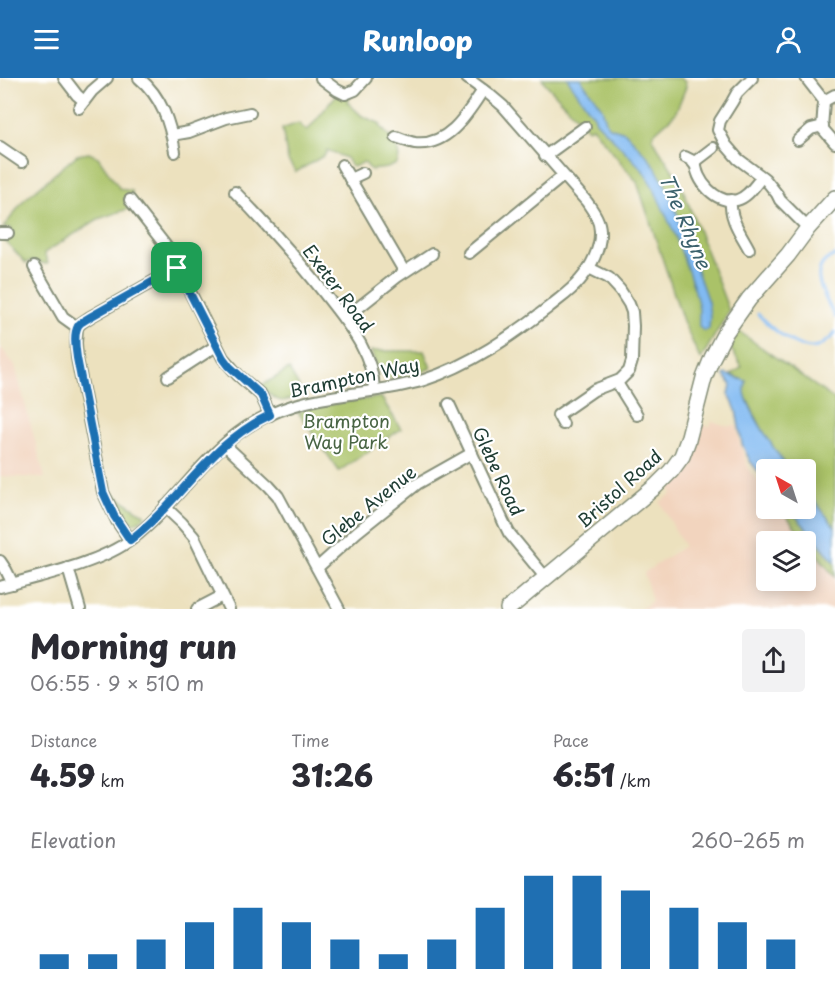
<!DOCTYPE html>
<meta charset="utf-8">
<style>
:root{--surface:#fff;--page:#f2f2f3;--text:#2b2b33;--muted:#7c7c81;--accent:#1f6fb2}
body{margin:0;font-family:"Playpen Sans",sans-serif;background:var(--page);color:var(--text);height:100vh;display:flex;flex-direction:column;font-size:22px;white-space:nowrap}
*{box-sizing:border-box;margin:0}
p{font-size:20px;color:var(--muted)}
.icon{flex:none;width:33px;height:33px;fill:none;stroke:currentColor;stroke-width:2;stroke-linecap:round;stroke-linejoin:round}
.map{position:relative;height:531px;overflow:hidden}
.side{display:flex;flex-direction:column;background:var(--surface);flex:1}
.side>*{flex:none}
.needle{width:39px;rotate:321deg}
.tools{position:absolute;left:756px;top:381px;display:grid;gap:12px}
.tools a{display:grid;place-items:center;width:60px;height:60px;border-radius:6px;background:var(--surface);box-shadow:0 3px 15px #0003;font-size:30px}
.pin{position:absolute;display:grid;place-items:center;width:51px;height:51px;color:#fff;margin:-26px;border-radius:12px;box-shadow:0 3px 9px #0006}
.round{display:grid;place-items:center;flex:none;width:63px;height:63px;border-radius:6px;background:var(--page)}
.summary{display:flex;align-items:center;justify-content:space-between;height:102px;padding:0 30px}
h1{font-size:33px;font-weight:800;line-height:45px}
.figures{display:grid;grid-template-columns:repeat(3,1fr);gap:9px;height:102px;padding:6px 30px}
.figures div{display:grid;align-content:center}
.figures b{font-size:30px;font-weight:800}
.figures small{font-size:16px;font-weight:400}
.figures p{font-size:16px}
.chart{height:168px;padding:12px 30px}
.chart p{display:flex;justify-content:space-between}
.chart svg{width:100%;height:108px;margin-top:6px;stroke:var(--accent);stroke-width:6}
header{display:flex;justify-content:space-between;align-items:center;height:78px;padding:0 30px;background:var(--accent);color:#fff;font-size:27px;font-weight:800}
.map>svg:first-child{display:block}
.built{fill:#f2d4be;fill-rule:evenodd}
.green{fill:#aac268;stroke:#64804e;stroke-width:1.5}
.water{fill:#81baf2;stroke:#507c93;stroke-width:1.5}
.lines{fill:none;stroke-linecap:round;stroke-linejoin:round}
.stream{stroke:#81baf2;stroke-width:3}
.minor-casing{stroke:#868f79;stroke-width:14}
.secondary-casing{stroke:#868f79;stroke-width:18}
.minor{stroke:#fff;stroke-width:10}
.secondary{stroke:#fff;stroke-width:15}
.route-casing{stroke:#fff;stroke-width:12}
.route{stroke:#1f6fb2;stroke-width:8}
.labels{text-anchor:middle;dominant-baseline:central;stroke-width:4.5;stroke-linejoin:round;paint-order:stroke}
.street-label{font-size:18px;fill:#1f3d34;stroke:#fff}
.park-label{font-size:18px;fill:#496544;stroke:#fff}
.water-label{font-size:20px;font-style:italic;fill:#3c626d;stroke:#fff}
</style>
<header><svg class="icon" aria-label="menu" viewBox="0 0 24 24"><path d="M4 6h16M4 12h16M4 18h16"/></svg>Runloop<svg class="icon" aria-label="person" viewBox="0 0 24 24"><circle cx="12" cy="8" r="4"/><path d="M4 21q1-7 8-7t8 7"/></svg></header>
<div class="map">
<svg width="835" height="531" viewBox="0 0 835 531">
<rect width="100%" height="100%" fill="#fff"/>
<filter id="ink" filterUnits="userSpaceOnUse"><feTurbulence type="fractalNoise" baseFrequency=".0167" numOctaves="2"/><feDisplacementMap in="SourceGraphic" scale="12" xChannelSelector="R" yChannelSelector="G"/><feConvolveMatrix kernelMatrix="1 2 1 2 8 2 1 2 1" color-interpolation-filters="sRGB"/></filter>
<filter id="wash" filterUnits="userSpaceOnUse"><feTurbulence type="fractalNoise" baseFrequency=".008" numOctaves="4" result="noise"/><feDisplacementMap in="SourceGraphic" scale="24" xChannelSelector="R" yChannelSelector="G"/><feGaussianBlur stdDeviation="1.35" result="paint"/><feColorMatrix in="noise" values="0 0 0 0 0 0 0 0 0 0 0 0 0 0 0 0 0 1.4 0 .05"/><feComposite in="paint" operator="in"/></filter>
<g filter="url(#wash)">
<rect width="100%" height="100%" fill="#ece1be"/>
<!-- built -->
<g class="built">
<path d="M 0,268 L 15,288 L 45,400 L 0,398 Z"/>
<path d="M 712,343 L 730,349 L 732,347 L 737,348 L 740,366 L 750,394 L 766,412 L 766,430 L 781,431 L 835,499 L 835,531 L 641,531 L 652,523 L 644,495 L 684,468 L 660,424 L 672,416 L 670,409 L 670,403 L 690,375 L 693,376 L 701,346 L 710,349 ZM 766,464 L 806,464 L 806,502 L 766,502 Z"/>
</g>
<!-- green -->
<g class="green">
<path d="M 542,0 L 680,0 L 685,4 L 686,9 L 675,36 L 654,55 L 652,60 L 675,96 L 684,114 L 729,233 L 701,281 L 700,281 L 683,243 L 637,104 L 592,49 L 588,51 L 545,5 Z"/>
<path d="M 337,16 L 350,20 L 347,24 L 362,38 L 381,46 L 380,48 C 389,59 404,71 397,86 L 387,90 L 371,92 L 364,84 L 353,89 L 350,87 L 346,80 L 327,72 L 325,77 L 296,94 L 288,83 L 282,51 L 298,45 L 307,53 Z"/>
<path d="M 89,75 L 98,79 L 120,111 L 132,113 L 132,116 L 126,118 L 124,122 L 131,130 L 98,141 L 44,175 L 48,185 L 47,186 C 38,185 35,180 26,185 L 3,161 L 12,156 L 11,150 L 3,150 L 24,122 L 77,77 Z"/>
<path d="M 737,252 L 835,322 L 835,449 L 806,412 L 806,392 L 789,391 L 772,370 L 746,319 L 744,314 L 746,303 L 731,297 L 742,289 L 728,266 Z"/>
<path d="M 371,273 L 424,273 L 431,290 C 418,295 391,308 380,295 C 375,289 374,280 371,273 Z"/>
<path d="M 289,291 L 303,316 C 280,326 279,326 261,308 Z"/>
<path d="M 381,319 L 401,351 L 339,393 L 298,334 L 318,328 Z"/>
<path d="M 113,416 L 145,437 L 145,438 C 127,458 118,431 113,416 Z"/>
<path d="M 781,431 L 790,431 L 835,484 L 835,499 Z"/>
</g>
<!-- water -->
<g class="water">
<path d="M 567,0 L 580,0 L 602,30 L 607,47 L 609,49 L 625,54 L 648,79 L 655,89 L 670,116 L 708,224 L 710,238 L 709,251 L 704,253 L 699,249 L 699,230 L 695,213 L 676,159 L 653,109 L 642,91 L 596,43 L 594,37 L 590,33 Z"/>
<path d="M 726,296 L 746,303 C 746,306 745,309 745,312 C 744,326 779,379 789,391 L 766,392 L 766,403 L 750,383 L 742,366 L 736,332 L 729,316 L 731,307 L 724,297 Z"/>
<path d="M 806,412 L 835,449 L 835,484 L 790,431 L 806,430 Z"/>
</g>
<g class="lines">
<!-- stream -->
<g class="stream">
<path d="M 835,177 C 804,190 825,218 835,239"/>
<path d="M 758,236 C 768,248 800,275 817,269 C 820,268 822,266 825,264 C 830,261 833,260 835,254"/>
</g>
</g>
</g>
<g filter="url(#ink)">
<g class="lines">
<defs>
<g id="minor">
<path d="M 64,0 L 77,17 L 84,23"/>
<path d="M 139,0 C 162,19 170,45 175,74"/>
<path d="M 321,0 L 337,12 L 345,16 L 355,12 L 366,0"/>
<path d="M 752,0 L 737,15 L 732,24 L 720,43 L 718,52 L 726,67 L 738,81 L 765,101 L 777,116 L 780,122 L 808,150"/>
<path d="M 806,0 L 824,23"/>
<path d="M 835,17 L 824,23 L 822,50 L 835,65"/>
<path d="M 79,30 L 92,13 L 107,0"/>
<path d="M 172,57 L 189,54 L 226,40 L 250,35"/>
<path d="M 396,59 C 402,61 409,64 415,65 C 448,69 468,35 483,12"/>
<path d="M 798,62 L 811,51 L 823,48"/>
<path d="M 0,69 L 22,84"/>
<path d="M 713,70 L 696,83 C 694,102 717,127 737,122 C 748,119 755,107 762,99"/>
<path d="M 545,78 L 585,49"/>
<path d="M 685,79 L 691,82 L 695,87"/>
<path d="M 342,87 L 404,193"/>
<path d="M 350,101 L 363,95"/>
<path d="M 235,114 C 267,147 296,179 324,215 C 346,244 373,273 374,312"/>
<path d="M 130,122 L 169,172 L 223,280 L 238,297 L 261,317 L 270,337"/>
<path d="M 731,122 C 729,140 741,156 749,171"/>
<path d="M 0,155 L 8,155"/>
<path d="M 469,175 L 563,98"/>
<path d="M 34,189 L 63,239 L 77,249 L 76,265 L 77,280 L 103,414 L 117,443 L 130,462"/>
<path d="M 344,241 L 397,199 L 432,176"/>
<path d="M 77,249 L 81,245 L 90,239 L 177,190"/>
<path d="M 168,299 L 216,268"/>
<path d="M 617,305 L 637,337"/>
<path d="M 449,326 L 504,445 L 509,455 L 546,500"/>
<path d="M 563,346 L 558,337 L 594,312 L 620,302 L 629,293 L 632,283 L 633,248 L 632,234 L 629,226 L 620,212 L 609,200 L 589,190"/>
<path d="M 225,367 L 269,408 L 278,418 L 339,531"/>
<path d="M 165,429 L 182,445 L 194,459 L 229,531"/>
<path d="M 0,483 L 6,492 L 13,506"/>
<path d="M 68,490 L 80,531"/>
<path d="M 317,490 L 357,454 L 417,406 L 472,375"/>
<path d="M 0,509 C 39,498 99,486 132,461 C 177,426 206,371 257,343 C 310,313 369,319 424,302 C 470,287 512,258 549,229 C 560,220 571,213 580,202 C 591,189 601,170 600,153 C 600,142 593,133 587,124 L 503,28 L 490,17 L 467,0"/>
<path d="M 197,531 L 222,518"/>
</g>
<path id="secondary" d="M 508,531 L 656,408 L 671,393 L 682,378 L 688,362 L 704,300 L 712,280 L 725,255 L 749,221 L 788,177 L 808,150 L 835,120"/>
</defs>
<!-- minor casing -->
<use href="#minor" class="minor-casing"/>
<!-- secondary casing -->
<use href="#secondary" class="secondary-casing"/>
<!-- minor -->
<use href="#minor" class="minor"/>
<!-- secondary -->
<use href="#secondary" class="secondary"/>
</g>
</g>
<g class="lines" filter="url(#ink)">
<defs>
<path id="route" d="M 177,190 L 223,280 L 229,288 L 261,317 L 270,337 C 211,364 180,424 130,462 L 114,438 L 103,414 L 77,280 C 76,271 73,257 78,248 C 80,244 86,242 90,239 Z"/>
</defs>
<!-- route casing -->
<use href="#route" class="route-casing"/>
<!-- route -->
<use href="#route" class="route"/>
</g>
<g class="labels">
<!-- street labels -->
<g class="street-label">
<text transform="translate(339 210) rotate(53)">Exeter Road</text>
<text transform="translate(354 299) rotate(-12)">Brampton Way</text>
<text transform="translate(499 393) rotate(65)">Glebe Road</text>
<text transform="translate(619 410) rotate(-42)">Bristol Road</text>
<text transform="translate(368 427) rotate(-39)">Glebe Avenue</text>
</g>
<!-- park labels -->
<g class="park-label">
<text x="346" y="342">Brampton<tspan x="346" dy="21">Way Park</tspan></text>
</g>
<!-- water labels -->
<g class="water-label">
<text transform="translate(686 143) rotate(67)">The Rhyne</text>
</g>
</g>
</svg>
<div class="tools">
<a><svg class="needle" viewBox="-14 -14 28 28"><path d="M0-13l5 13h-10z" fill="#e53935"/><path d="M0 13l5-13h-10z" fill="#7c7c81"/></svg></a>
<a><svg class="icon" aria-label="layers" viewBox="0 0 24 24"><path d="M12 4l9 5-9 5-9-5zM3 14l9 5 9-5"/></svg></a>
</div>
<div class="pin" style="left:177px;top:190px;background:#1e9e55"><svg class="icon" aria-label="arrive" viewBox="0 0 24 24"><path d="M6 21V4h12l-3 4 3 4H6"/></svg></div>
</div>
<section class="side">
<div class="summary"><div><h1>Morning run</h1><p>06:55 · 9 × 510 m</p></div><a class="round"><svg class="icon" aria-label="share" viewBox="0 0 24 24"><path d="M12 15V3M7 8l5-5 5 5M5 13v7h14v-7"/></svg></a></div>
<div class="figures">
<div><p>Distance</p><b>4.59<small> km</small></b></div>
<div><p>Time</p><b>31:26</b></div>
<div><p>Pace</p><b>6:51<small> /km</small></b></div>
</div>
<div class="chart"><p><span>Elevation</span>260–265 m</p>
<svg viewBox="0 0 160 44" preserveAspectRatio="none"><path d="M5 44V38M15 44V38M25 44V32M35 44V25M45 44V19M55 44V25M65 44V32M75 44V38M85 44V32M95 44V19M105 44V6M115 44V6M125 44V12M135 44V19M145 44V25M155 44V32"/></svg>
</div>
</section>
